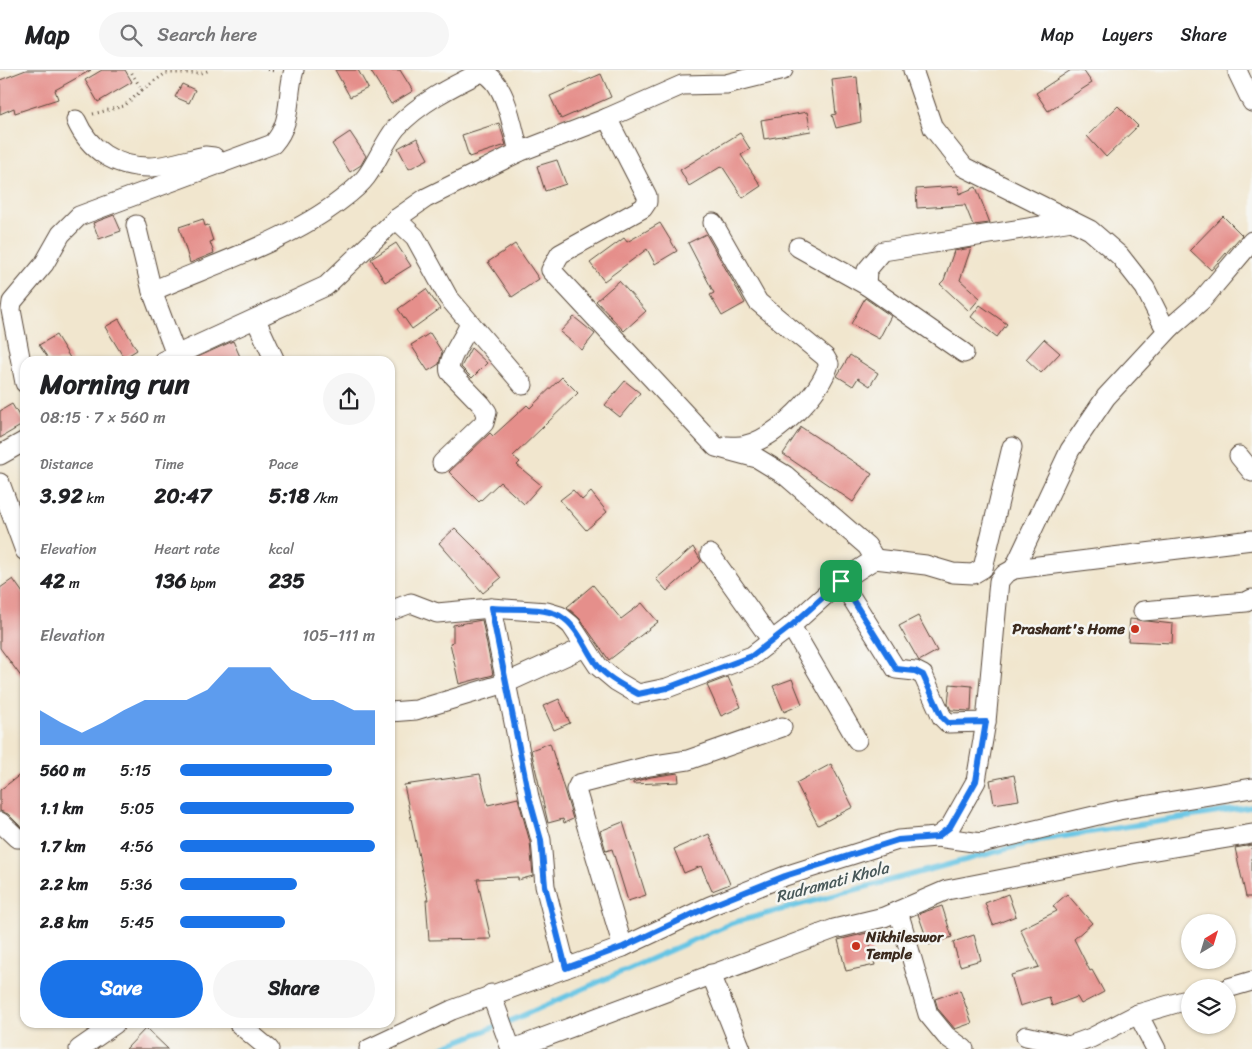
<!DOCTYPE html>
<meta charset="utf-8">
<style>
:root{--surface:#fff;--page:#f6f6f6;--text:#202124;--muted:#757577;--line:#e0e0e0;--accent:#1a73e8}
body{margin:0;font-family:Sriracha,sans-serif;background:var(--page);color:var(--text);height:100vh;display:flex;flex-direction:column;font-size:19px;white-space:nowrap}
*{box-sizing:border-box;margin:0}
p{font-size:16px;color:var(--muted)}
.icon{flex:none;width:28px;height:28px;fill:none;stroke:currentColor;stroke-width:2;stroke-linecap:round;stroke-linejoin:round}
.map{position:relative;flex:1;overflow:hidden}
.sheet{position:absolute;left:20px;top:286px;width:375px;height:672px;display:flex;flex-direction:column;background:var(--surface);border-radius:15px;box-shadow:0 1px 4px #0004}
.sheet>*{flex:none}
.needle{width:32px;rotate:38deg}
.controls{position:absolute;left:1181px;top:844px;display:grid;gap:10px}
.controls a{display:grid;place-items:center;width:55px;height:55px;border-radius:50%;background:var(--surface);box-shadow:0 1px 4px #0004;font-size:25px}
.pin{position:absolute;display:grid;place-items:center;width:42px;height:42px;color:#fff;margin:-21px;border-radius:10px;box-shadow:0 2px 8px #0006}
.round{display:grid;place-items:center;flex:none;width:52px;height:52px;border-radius:26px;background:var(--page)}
.overview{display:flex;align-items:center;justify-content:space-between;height:85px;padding:0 20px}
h1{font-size:28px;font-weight:700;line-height:38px}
.metrics{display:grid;grid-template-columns:repeat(3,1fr);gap:8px;height:85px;padding:5px 20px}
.metrics div{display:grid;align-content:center}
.metrics b{font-size:21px;font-weight:700}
.metrics small{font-size:14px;font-weight:400}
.metrics p{font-size:14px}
.chart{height:140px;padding:10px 20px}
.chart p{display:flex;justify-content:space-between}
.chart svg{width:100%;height:90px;margin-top:5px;fill:var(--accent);opacity:.7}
.primary-button{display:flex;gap:10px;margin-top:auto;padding:10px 20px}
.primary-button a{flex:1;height:58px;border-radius:30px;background:var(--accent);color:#fff;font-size:20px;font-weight:700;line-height:58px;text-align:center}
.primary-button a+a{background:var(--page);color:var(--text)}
ul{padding:0 20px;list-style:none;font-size:16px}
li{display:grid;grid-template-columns:80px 60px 1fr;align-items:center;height:38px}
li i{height:12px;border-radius:6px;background:var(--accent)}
header{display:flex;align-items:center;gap:30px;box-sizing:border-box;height:70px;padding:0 25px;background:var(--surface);border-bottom:1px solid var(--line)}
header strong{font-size:24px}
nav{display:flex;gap:28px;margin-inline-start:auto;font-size:18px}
.search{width:350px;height:45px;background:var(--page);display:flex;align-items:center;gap:12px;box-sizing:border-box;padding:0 18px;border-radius:28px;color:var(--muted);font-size:19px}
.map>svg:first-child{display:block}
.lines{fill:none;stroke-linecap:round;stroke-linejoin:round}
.stream{stroke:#66c5e4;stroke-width:5.5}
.building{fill:#e58f8b}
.minor-casing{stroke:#564638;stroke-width:21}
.path{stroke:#564638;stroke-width:3;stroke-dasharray:1 4;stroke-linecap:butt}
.minor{stroke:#fff;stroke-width:19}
.route-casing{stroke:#fff;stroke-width:10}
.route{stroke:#1a73e8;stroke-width:6}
.poi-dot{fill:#c8321e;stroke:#f6f6f2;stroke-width:2}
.labels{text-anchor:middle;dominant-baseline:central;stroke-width:5;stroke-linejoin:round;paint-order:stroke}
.poi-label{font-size:15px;font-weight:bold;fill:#3b2a1e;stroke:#f6f6f2;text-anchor:end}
.water-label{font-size:16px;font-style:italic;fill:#485859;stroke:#f6f6f2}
</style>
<header>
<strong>Map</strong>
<div class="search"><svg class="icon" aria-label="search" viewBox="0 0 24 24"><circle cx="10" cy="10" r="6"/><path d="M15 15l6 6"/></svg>Search here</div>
<nav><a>Map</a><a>Layers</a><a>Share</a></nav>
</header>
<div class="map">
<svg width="1252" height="979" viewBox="0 0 1252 979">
<rect width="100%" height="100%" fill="#f6f6f2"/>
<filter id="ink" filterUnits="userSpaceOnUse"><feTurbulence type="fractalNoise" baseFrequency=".02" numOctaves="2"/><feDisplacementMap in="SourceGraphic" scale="10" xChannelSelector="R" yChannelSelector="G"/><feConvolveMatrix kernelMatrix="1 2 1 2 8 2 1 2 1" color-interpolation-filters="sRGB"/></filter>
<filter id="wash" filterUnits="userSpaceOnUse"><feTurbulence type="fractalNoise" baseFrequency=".0096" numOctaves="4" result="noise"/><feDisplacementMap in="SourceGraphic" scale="20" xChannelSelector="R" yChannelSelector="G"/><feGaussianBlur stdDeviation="1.12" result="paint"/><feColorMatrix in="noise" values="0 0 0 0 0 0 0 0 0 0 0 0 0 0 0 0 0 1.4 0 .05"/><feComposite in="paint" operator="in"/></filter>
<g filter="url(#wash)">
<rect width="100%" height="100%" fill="#f1e6ce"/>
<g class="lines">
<!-- stream -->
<path class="stream" d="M 438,979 L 515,949 L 732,853 L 1040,770 L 1252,737"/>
</g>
<g id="blocks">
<!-- building -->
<g class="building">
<path d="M 26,0 L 91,0 L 55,20 L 58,29 L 15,43 L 14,38 L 0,44 L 0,10 Z"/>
<path d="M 102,0 L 125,0 L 132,12 L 98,32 L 85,10 Z"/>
<path d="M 335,0 L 358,0 L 368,18 L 350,27 Z"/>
<path d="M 370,0 L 400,0 L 413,21 L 391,34 Z"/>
<path d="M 1071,0 L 1083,0 L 1092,13 L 1048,41 L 1036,23 Z"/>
<path d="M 601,4 L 611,27 L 561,49 L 550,26 Z"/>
<path d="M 857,7 L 861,52 L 836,58 L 832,45 L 836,44 L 832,10 Z"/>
<path d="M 182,14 L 195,20 L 189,33 L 175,27 Z"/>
<path d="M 1118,36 L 1138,56 L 1106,87 L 1087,66 Z"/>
<path d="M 807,42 L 811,61 L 764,69 L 761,50 Z"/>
<path d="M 499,53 L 506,75 L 469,87 L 462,65 Z"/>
<path d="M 350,62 L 366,86 L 361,95 L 350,102 L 332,74 Z"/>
<path d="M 740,63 L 750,79 L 741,85 L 761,116 L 743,128 L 722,96 L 689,116 L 680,100 Z"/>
<path d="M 417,68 L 428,89 L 409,99 L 398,78 Z"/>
<path d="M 557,90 L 566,114 L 545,121 L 537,96 Z"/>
<path d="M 958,116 L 959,124 L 976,117 L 990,153 L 973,155 L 965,135 L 917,138 L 916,119 Z"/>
<path d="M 114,145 L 121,161 L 99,169 L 93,153 Z"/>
<path d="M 1223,146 L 1242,165 L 1211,200 L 1190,180 Z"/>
<path d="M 203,149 L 205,156 L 208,155 L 213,171 L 210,172 L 214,183 L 190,193 L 179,157 Z"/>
<path d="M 660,153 L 677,181 L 655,194 L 647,179 L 604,211 L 590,193 L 624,168 L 627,172 Z"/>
<path d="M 706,164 L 745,233 L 722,246 L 710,225 L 714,223 L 688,173 Z"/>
<path d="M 396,173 L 411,196 L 385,212 L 371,189 Z"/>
<path d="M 515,174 L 539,209 L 512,227 L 488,192 Z"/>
<path d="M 971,178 L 960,210 L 980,228 L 969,241 L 940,214 L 944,210 L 954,181 Z"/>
<path d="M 619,211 L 646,241 L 624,261 L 596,231 Z"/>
<path d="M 426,219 L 440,239 L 412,259 L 398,239 Z"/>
<path d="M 865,228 L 891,246 L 879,269 L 851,254 Z"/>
<path d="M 980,235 L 1007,254 L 997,267 L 971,247 Z"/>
<path d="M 574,247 L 595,264 L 582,280 L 560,262 Z"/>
<path d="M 119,249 L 137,280 L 124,288 L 105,257 Z"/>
<path d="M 430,263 L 442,282 L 439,294 L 428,301 L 411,275 Z"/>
<path d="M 56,265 L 72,291 L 50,291 L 39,275 Z"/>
<path d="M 1044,269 L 1060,283 L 1041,303 L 1026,289 Z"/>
<path d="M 233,271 L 242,291 L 189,291 Z"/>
<path d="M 471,278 L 487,293 L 472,308 L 461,297 Z"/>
<path d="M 850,285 L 878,303 L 870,316 L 858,308 L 853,316 L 837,306 Z"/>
<path d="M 562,307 L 578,323 L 513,386 L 520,392 L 517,395 L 541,415 L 524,434 L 500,412 L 479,432 L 449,402 L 490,363 L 493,366 L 527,335 L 530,338 Z"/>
<path d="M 625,311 L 640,323 L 620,347 L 605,335 Z"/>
<path d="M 12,334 L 24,354 L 0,368 L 0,341 Z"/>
<path d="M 801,357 L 872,404 L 853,432 L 783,384 Z"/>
<path d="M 573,420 L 582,430 L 591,422 L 607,442 L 586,460 L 560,430 Z"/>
<path d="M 455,458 L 483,486 L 501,508 L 483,523 L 439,473 Z"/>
<path d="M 693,477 L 701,491 L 667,521 L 656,509 Z"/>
<path d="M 13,509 L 25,526 L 25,612 L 0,578 L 0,518 Z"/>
<path d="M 593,515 L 621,549 L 642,533 L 658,552 L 609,590 L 580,549 L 567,537 Z"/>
<path d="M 918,546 L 937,581 L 919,591 L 899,556 Z"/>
<path d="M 1130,549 L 1173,554 L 1172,573 L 1128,571 Z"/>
<path d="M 482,550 L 493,605 L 459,614 L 450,573 L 453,572 L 453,555 Z"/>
<path d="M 728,607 L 741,637 L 721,646 L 707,615 Z"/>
<path d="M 792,609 L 802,634 L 784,642 L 773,616 Z"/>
<path d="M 950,614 L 972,616 L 971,641 L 951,640 L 948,634 Z"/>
<path d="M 559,629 L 570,653 L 554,660 L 543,636 Z"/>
<path d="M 550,673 L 573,749 L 564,753 L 563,749 L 548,753 L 531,680 Z"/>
<path d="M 831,694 L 853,737 L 818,755 L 796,713 Z"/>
<path d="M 25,701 L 25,757 L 21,757 L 8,744 L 0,741 L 0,720 Z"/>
<path d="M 678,703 L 679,712 L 633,714 L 633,712 L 651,707 Z"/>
<path d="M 480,704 L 488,735 L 518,728 L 530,772 L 533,806 L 518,810 L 518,807 L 477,809 L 491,869 L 429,870 L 426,830 L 428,830 L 404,715 Z"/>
<path d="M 1014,705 L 1019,730 L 994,734 L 990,710 Z"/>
<path d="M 623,752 L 646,825 L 628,831 L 612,779 L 606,781 L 600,761 Z"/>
<path d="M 709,764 L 730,814 L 712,821 L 701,796 L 684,803 L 674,779 Z"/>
<path d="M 1252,775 L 1252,827 L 1246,827 L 1235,778 Z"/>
<path d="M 1008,824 L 1016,846 L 993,855 L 985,833 Z"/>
<path d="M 1067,824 L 1092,853 L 1074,869 L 1090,901 L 1092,900 L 1104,922 L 1081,934 L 1077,927 L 1052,936 L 1049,927 L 1020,936 L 1011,905 L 1039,897 L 1020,859 L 1057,841 L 1053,836 Z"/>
<path d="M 942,836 L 952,867 L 929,875 L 918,844 Z"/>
<path d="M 867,863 L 875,895 L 846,901 L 838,870 Z"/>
<path d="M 974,865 L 981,890 L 960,896 L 953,872 Z"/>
<path d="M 960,920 L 972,953 L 955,959 L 938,939 L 935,929 Z"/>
<path d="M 146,958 L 168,979 L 126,979 Z"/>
</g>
</g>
</g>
<g filter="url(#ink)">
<use href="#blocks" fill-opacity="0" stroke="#564638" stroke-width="1"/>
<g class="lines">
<defs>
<g id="minor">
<path d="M 913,0 L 933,58 L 964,97 L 1090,160 L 1120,186 L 1145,218 L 1163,254 L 1171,257 L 1202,230 L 1252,171"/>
<path d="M 1238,0 L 1238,3 L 1252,32"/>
<path d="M 607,48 L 682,15 L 726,14 L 783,0"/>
<path d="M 76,50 C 89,80 115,97 149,97 C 167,97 187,90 205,86 L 214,87 L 221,94"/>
<path d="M 396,149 L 415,167 L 448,227 L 470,253 C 465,268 446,289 450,302 L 481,334 L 487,342 L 484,353 L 442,393"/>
<path d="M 713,153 L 758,232 L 825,287 L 829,294 C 820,324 777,367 746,375 C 740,377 733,376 727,376"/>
<path d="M 136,155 L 152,221 L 176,285"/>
<path d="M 798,177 L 866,215 L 964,283"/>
<path d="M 866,215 L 867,200 L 883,181 L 1072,151"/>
<path d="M 152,221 C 212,195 290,170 341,130 C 349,124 360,115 366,107 C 377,92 384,73 396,58 C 419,33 452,16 482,2 C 506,10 513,60 519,82"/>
<path d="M 256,250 L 275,291"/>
<path d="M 470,253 L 523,315"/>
<path d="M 163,291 L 326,216 L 396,149 L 426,128 L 519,82 L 607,48 L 647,126 L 647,132 L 643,138 L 560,184 L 551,200 L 716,377 L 757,388 L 785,405 L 867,476 L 875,489 L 841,511 L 791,556 L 752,586 L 667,618 L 638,624 L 616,611 L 598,596 L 571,555 L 560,546 L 547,542 L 491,538 L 437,543 L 411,533 L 390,541"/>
<path d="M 25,313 L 11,240 L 12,232 L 44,194 L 61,164 L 79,146 L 273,74 C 293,52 286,27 294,0"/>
<path d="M 0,385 L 25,371"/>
<path d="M 1239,386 L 1252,402"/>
<path d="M 0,413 L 25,481"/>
<path d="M 710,484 L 772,571"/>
<path d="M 875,489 L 926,495 L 953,503 L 973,504 L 983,498 L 1012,377"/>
<path d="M 1014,499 L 1070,380 L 1106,327 L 1171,257"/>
<path d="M 841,511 L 896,599 L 915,601 L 923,605 L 942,647 L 948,653 L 986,652"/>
<path d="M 491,538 L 529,727 L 541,770 L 545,816 L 566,898"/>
<path d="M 1143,541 L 1246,532 L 1252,529"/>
<path d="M 791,556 L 857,670"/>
<path d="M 390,642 L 416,640 L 506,613 L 585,577"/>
<path d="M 0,752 L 17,768 L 25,768"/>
<path d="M 937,767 L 950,757 L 976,711 L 986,652 L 999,511 L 1005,504 L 1014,499 L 1252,470"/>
<path d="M 898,841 L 928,944 L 946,966 L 964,979"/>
<path d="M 623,877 L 576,720 L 579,714 L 649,696 L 688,690 L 782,657"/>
<path d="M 711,904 L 741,979"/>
<path d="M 1228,918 L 1252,911"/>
<path d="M 491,924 L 511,979"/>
<path d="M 239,954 L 269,979"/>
<path d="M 1026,966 L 1069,976 L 1091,968 L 1138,944"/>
<path d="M 79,979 L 115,954"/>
<path d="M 369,979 L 452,940 L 623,877 L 710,836 L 785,806 L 898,770 L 937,767 L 981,773 L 1119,740 L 1252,718"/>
<path d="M 513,979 L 834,859 L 884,847 L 947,820 L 1132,784 L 1252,764"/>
<path d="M 1156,979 L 1138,944 L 1190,929"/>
</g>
</defs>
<!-- minor casing -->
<use href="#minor" class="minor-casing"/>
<!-- path -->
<g class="path">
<path d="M 267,0 L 276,1"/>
<path d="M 142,20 L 166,3 L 202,3 L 210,0"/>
<path d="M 93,44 L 124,36 L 142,20 L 130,0"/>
</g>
<!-- minor -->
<use href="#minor" class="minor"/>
</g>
</g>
<g class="lines" filter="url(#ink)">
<defs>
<path id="route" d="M 841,511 L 896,599 L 915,601 L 923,605 L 942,647 L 948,653 L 986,652 L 976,711 L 950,757 L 937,767 L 898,770 L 785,806 L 710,836 L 623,877 L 566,898 L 545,816 L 541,770 L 529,727 L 491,538 C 511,540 541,536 560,546 C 578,556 585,579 597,595 C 607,608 624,616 638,624 L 667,618 L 752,586 L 791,556 Z"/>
</defs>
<!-- route casing -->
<use href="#route" class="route-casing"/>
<!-- route -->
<use href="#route" class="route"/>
</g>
<!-- markers -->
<g class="poi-dot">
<circle cx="1135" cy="559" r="5"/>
<circle cx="856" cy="876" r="5"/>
</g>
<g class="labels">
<!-- poi labels -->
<g class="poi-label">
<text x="1125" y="559">Prashant's Home</text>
<text x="866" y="867" text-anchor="start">Nikhileswor<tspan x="866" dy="17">Temple</tspan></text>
</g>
<!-- water labels -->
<g class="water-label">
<text transform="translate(832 812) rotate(-15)">Rudramati Khola</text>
</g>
</g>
</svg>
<div class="controls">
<a><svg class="needle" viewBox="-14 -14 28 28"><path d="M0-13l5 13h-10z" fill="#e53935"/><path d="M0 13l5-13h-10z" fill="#757577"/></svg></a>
<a><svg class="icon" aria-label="layers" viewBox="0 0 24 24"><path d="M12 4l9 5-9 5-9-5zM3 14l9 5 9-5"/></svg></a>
</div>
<div class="pin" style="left:841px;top:511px;background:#1e9e55"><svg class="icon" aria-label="arrive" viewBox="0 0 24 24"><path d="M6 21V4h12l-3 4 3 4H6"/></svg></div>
<section class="sheet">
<div class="overview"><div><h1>Morning run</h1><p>08:15 · 7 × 560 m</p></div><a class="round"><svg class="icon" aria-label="share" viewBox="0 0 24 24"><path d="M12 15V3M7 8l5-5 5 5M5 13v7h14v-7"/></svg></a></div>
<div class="metrics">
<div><p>Distance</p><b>3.92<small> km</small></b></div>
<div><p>Time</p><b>20:47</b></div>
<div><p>Pace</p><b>5:18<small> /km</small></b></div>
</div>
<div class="metrics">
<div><p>Elevation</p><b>42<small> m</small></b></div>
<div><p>Heart rate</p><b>136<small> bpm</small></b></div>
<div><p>kcal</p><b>235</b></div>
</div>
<div class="chart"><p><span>Elevation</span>105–111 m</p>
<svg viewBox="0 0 160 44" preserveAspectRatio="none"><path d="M0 44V27L10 33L20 38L30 33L40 27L50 22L60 22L70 22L80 17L90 6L100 6L110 6L120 17L130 22L140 22L150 27L160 27V44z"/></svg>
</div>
<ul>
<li><b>560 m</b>5:15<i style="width:78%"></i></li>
<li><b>1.1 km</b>5:05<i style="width:89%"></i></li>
<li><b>1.7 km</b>4:56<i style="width:100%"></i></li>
<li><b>2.2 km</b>5:36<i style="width:60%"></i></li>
<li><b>2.8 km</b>5:45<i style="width:54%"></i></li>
</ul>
<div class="primary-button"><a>Save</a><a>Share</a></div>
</section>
</div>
